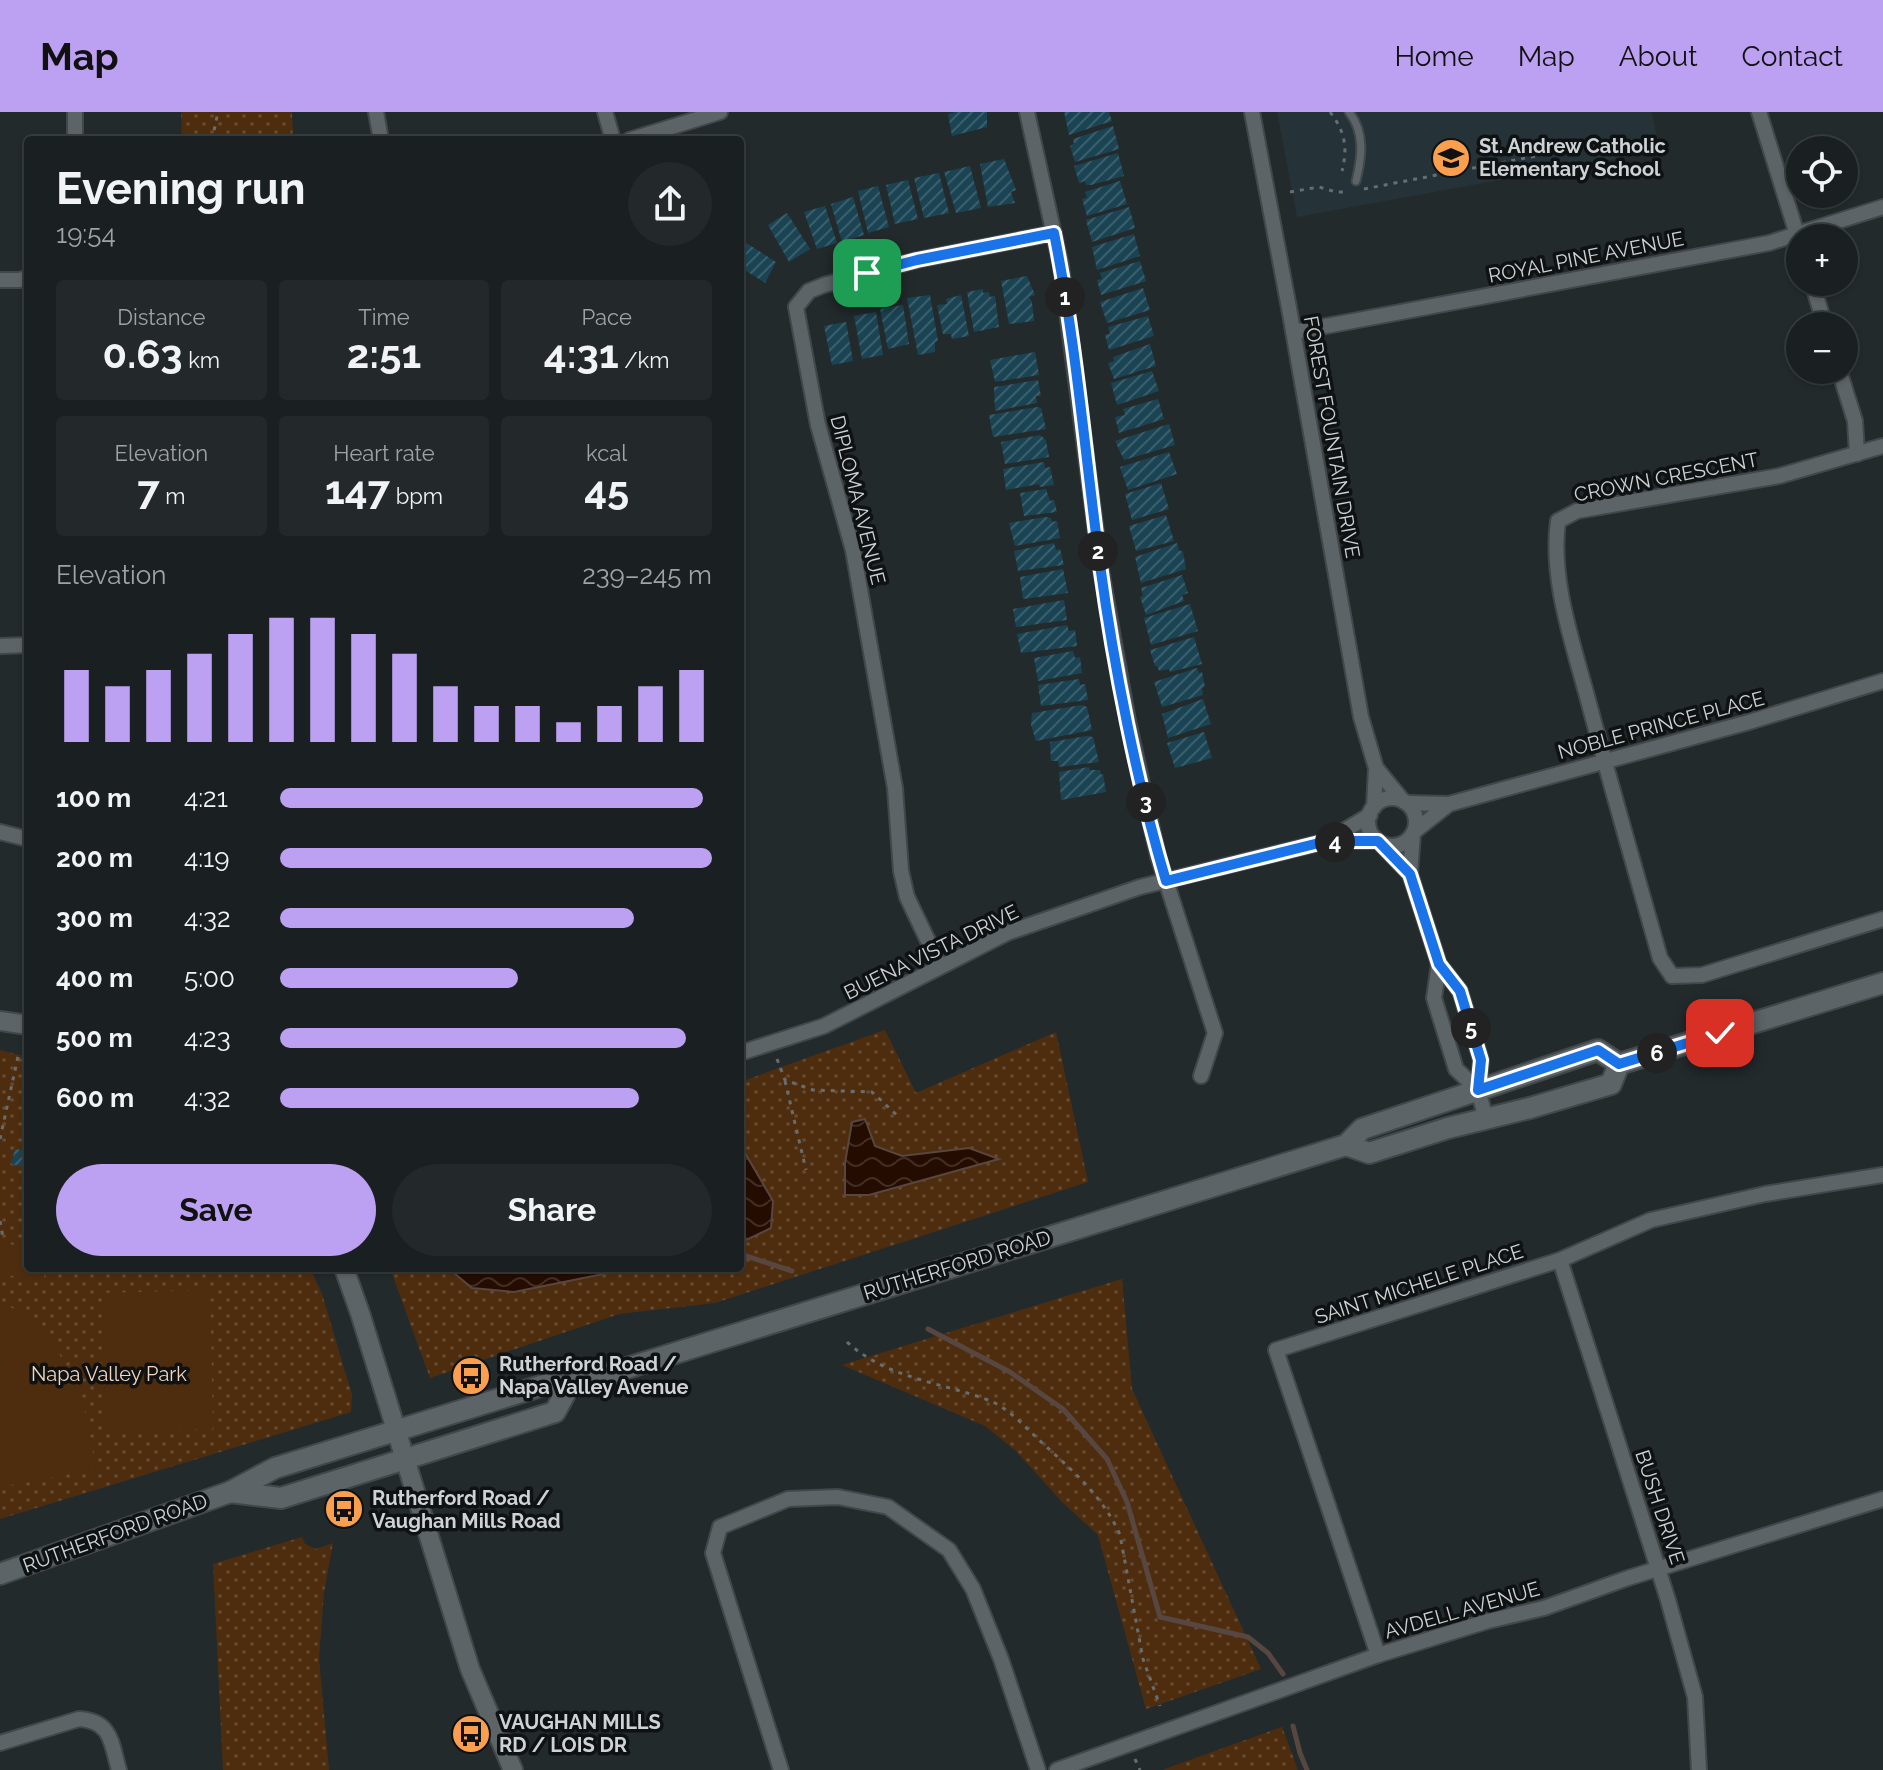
<!DOCTYPE html>
<meta charset="utf-8">
<style>
:root{--surface:#1a2021;--page:#23282a;--text:#f1f3f6;--muted:#9fa3a5;--line:#383e3f;--accent:#bca0f2}
body{margin:0;font-family:Raleway,sans-serif;background:var(--page);color:var(--text);height:100vh;display:flex;flex-direction:column;font-size:30px;white-space:nowrap}
*{box-sizing:border-box;margin:0}
p{font-size:26px;color:var(--muted)}
.icon{flex:none;width:44px;height:44px;fill:none;stroke:currentColor;stroke-width:2;stroke-linecap:round;stroke-linejoin:round}
.map{position:relative;flex:1;overflow:hidden}
.sheet{position:absolute;left:24px;top:24px;width:720px;height:1136px;display:flex;flex-direction:column;background:var(--surface);border-radius:8px;box-shadow:0 2px 6px #0004,0 0 0 2px var(--line)}
.sheet>*{flex:none}
.fabs{position:absolute;left:1786px;top:24px;display:grid;gap:16px}
.fabs a{display:grid;place-items:center;width:72px;height:72px;border-radius:50%;background:var(--surface);box-shadow:0 2px 6px #0004,0 0 0 2px var(--line);font-size:40px}
.pin{position:absolute;display:grid;place-items:center;width:68px;height:68px;color:#fff;margin:-34px;border-radius:16px;box-shadow:0 4px 12px #0006}
.km{position:absolute;width:40px;height:40px;margin:-20px;border-radius:50%;background:#222;color:#fff;font-size:22px;line-height:40px;text-align:center}
.round{display:grid;place-items:center;flex:none;width:84px;height:84px;border-radius:42px;background:var(--page)}
.head{display:flex;align-items:center;justify-content:space-between;height:136px;padding:0 32px}
h1{font-size:44px;font-weight:700;line-height:60px}
.metrics{display:grid;grid-template-columns:repeat(3,1fr);gap:12px;height:136px;padding:8px 32px}
.metrics div{display:grid;align-content:center;border-radius:8px;background:var(--page);text-align:center}
.metrics b{font-size:40px;font-weight:700}
.metrics small{font-size:22px;font-weight:400}
.metrics p{font-size:22px}
.chart{height:224px;padding:16px 32px}
.chart p{display:flex;justify-content:space-between}
.chart svg{width:100%;height:144px;margin-top:8px;stroke:var(--accent);stroke-width:6}
.primary-button{display:flex;gap:16px;margin-top:auto;padding:16px 32px}
.primary-button a{flex:1;height:92px;border-radius:48px;background:var(--accent);color:#111;font-size:32px;font-weight:700;line-height:92px;text-align:center}
.primary-button a+a{background:var(--page);color:var(--text)}
ul{padding:0 32px;list-style:none;font-size:26px}
li{display:grid;grid-template-columns:128px 96px 1fr;align-items:center;height:60px}
li i{height:20px;border-radius:10px;background:var(--accent)}
header{display:flex;align-items:center;gap:48px;box-sizing:border-box;height:112px;padding:0 40px;background:var(--accent);color:#111}
header strong{font-size:38px}
nav{display:flex;gap:44px;margin-inline-start:auto;font-size:28px}
.map>svg:first-child{display:block}
.built{fill:#253339}
.grass{fill:url(#grass-dots)}
.pitch{fill:#4e2d0f}
.water{fill:url(#water-waves);stroke:#574740;stroke-width:2}
.lines{fill:none;stroke-linecap:round;stroke-linejoin:round}
.stream{stroke:#574740;stroke-width:5}
.building{fill:url(#building-hatch)}
.service-casing{stroke:#42484a;stroke-width:11}
.minor-casing{stroke:#42484a;stroke-width:18}
.tertiary-casing{stroke:#42484a;stroke-width:22}
.secondary-casing{stroke:#42484a;stroke-width:24}
.path{stroke:#686e70;stroke-width:3;stroke-dasharray:4 6;stroke-linecap:butt}
.service{stroke:#5d6468;stroke-width:7}
.minor{stroke:#5d6468;stroke-width:14}
.tertiary{stroke:#5d6468;stroke-width:18}
.secondary{stroke:#5d6468;stroke-width:20}
.route-casing{stroke:#fff;stroke-width:16}
.route{stroke:#1a73e8;stroke-width:10}
.labels{text-anchor:middle;dominant-baseline:central;stroke-width:7;stroke-linejoin:round;paint-order:stroke}
.poi-label{font-size:20px;font-weight:bold;fill:#ced2d4;stroke:#0f1213;text-anchor:start}
.street-label{font-size:20px;fill:#ced2d4;stroke:#0f1213}
.park-label{font-size:20px;fill:#f4d5bd;stroke:#0f1213}
</style>
<header>
<strong>Map</strong>
<nav><a>Home</a><a>Map</a><a>About</a><a>Contact</a></nav>
</header>
<div class="map">
<svg width="1883" height="1658" viewBox="0 0 1883 1658">
<defs>
<pattern id="grass-dots" width="8" height="8" patternUnits="userSpaceOnUse" patternTransform="scale(2)"><rect width="8" height="8" fill="#4e2d0f"/><path d="M2 2h.1M6 6h.1" fill="none" stroke="#664b31" stroke-width="1.8" stroke-linecap="round"/></pattern>
<pattern id="water-waves" width="16" height="10" patternUnits="userSpaceOnUse" patternTransform="scale(2)"><rect width="16" height="10" fill="#240c00"/><path d="M0 5q4-4 8 0t8 0" fill="none" stroke="#432e24"/></pattern>
<pattern id="building-hatch" width="6" height="6" patternUnits="userSpaceOnUse" patternTransform="scale(2)"><rect width="6" height="6" fill="#1a4454"/><path d="M-1 1l2-2M0 6l6-6M5 7l2-2" fill="none" stroke="#3a5e6c"/></pattern>
</defs>
<rect width="100%" height="100%" fill="#232a2c"/>
<!-- built -->
<path class="built" d="M 1277,0 L 1652,0 L 1659,39 L 1297,105 Z"/>
<!-- grass -->
<g class="grass">
<path d="M 181,0 L 292,0 L 293,28 L 182,28 Z"/>
<path d="M 885,918 L 916,981 L 1056,920 L 1088,1070 L 715,1191 L 619,1202 L 430,1266 L 390,1156 L 740,1156 L 740,970 Z"/>
<path d="M 0,938 L 28,945 L 28,1156 L 310,1156 L 322,1182 L 352,1283 L 351,1300 L 0,1407 Z"/>
<path d="M 1122,1167 L 1132,1277 L 1261,1557 L 1146,1597 L 1098,1423 L 1062,1390 L 1016,1339 L 985,1314 L 842,1253 Z"/>
<path d="M 302,1425 L 305,1432 L 316,1437 L 333,1431 L 324,1480 L 319,1546 L 329,1658 L 223,1658 L 213,1452 Z"/>
<path d="M 1282,1615 L 1298,1658 L 1162,1658 Z"/>
</g>
<!-- pitch -->
<g class="pitch">
<path d="M 0,1130 L 28,1136 L 28,1156 L 46,1156 L 43,1171 L 0,1161 Z"/>
<path d="M 210,1178 L 213,1317 L 105,1319 L 102,1181 Z"/>
<path d="M 0,1193 L 8,1194 L 36,1208 L 80,1273 L 96,1357 L 0,1375 Z"/>
</g>
<!-- water -->
<g class="water">
<path d="M 865,1007 L 875,1034 L 902,1044 L 969,1036 L 999,1047 L 869,1083 L 845,1083 L 845,1051 L 852,1010 Z"/>
<path d="M 740,1037 L 745,1041 L 773,1089 L 771,1116 L 740,1131 Z"/>
<path d="M 448,1156 L 633,1156 L 514,1180 L 472,1176 Z"/>
</g>
<g class="lines">
<!-- stream -->
<g class="stream">
<path d="M 740,1142 L 792,1159"/>
<path d="M 928,1217 L 1010,1260 L 1063,1297 L 1107,1347 L 1127,1390 L 1160,1505 L 1248,1525 L 1268,1541 L 1283,1562"/>
<path d="M 1293,1614 L 1300,1641 L 1307,1658"/>
</g>
</g>
<!-- building -->
<g class="building">
<path d="M 955,0 L 987,0 L 987,15 L 952,24 L 948,2 Z"/>
<path d="M 1064,0 L 1109,0 L 1112,9 L 1069,23 Z"/>
<path d="M 1113,14 L 1119,37 L 1075,50 L 1070,34 L 1074,32 L 1073,27 Z"/>
<path d="M 1118,41 L 1124,64 L 1091,73 L 1086,73 L 1085,69 L 1079,71 L 1074,54 Z"/>
<path d="M 1004,47 L 1016,78 L 1011,80 L 1015,91 L 988,95 L 980,52 Z"/>
<path d="M 970,54 L 981,96 L 956,101 L 944,60 Z"/>
<path d="M 939,61 L 949,101 L 924,106 L 914,66 Z"/>
<path d="M 908,68 L 918,107 L 895,112 L 886,73 Z"/>
<path d="M 1120,69 L 1127,92 L 1087,104 L 1082,87 L 1087,86 L 1085,80 Z"/>
<path d="M 878,74 L 889,115 L 868,121 L 858,79 Z"/>
<path d="M 853,85 L 864,123 L 842,130 L 831,92 Z"/>
<path d="M 825,94 L 837,131 L 817,137 L 804,100 Z"/>
<path d="M 1129,95 L 1135,116 L 1092,130 L 1086,108 Z"/>
<path d="M 787,101 L 810,137 L 789,150 L 768,113 Z"/>
<path d="M 1134,122 L 1140,144 L 1097,158 L 1092,135 Z"/>
<path d="M 740,127 L 776,150 L 765,171 L 740,155 Z"/>
<path d="M 1140,149 L 1146,169 L 1101,183 L 1097,168 L 1102,167 L 1100,161 Z"/>
<path d="M 1027,164 L 1035,183 L 1029,185 L 1032,190 L 1034,209 L 1009,212 L 1001,169 Z"/>
<path d="M 1143,176 L 1150,198 L 1107,211 L 1100,190 Z"/>
<path d="M 983,177 L 983,181 L 989,180 L 990,185 L 995,184 L 999,215 L 974,220 L 967,180 Z"/>
<path d="M 930,183 L 938,229 L 935,230 L 935,240 L 918,243 L 907,186 Z"/>
<path d="M 961,183 L 969,224 L 952,227 L 951,222 L 943,222 L 937,193 L 947,192 L 946,187 Z"/>
<path d="M 903,193 L 909,232 L 888,237 L 880,197 Z"/>
<path d="M 876,200 L 883,243 L 862,247 L 854,204 Z"/>
<path d="M 1148,204 L 1154,224 L 1109,238 L 1105,223 L 1110,222 L 1108,215 Z"/>
<path d="M 846,210 L 853,249 L 832,253 L 824,214 Z"/>
<path d="M 1150,232 L 1156,254 L 1114,267 L 1108,251 L 1114,249 L 1113,245 Z"/>
<path d="M 1035,240 L 1039,263 L 995,270 L 990,248 Z"/>
<path d="M 1152,259 L 1159,279 L 1117,293 L 1111,271 Z"/>
<path d="M 1038,268 L 1041,284 L 1036,284 L 1037,291 L 995,299 L 994,275 Z"/>
<path d="M 1158,287 L 1164,307 L 1119,321 L 1115,305 L 1125,303 L 1123,297 Z"/>
<path d="M 1037,295 L 1041,296 L 1046,317 L 993,325 L 989,303 Z"/>
<path d="M 1169,312 L 1175,333 L 1124,348 L 1115,329 Z"/>
<path d="M 1040,323 L 1046,328 L 1049,345 L 1005,352 L 1001,330 Z"/>
<path d="M 1169,340 L 1177,362 L 1128,378 L 1120,355 Z"/>
<path d="M 1044,350 L 1045,356 L 1050,355 L 1054,373 L 1040,375 L 1039,372 L 1006,378 L 1003,357 Z"/>
<path d="M 1161,371 L 1169,397 L 1132,408 L 1125,382 Z"/>
<path d="M 1046,377 L 1050,389 L 1054,388 L 1057,400 L 1024,404 L 1020,381 Z"/>
<path d="M 1166,403 L 1174,429 L 1136,439 L 1129,414 Z"/>
<path d="M 1046,405 L 1051,406 L 1052,410 L 1057,409 L 1060,426 L 1015,434 L 1009,411 Z"/>
<path d="M 1054,431 L 1056,438 L 1060,437 L 1064,453 L 1018,459 L 1014,439 Z"/>
<path d="M 1177,431 L 1179,438 L 1183,440 L 1186,457 L 1141,471 L 1135,445 Z"/>
<path d="M 1063,457 L 1068,481 L 1023,487 L 1020,465 Z"/>
<path d="M 1182,463 L 1188,481 L 1182,483 L 1184,489 L 1146,503 L 1140,485 L 1143,484 L 1141,476 Z"/>
<path d="M 1064,488 L 1067,508 L 1016,515 L 1013,497 Z"/>
<path d="M 1190,492 L 1198,519 L 1151,533 L 1144,506 Z"/>
<path d="M 1067,513 L 1069,519 L 1075,518 L 1077,534 L 1021,541 L 1017,522 Z"/>
<path d="M 1194,525 L 1202,552 L 1170,560 L 1169,557 L 1159,559 L 1157,554 L 1155,554 L 1150,538 Z"/>
<path d="M 1073,539 L 1075,546 L 1080,545 L 1082,561 L 1038,569 L 1034,546 Z"/>
<path d="M 1197,556 L 1199,561 L 1202,560 L 1205,575 L 1202,576 L 1203,583 L 1162,595 L 1154,570 Z"/>
<path d="M 1079,567 L 1080,573 L 1085,572 L 1088,588 L 1041,594 L 1038,573 Z"/>
<path d="M 1203,587 L 1211,612 L 1168,626 L 1162,602 Z"/>
<path d="M 1082,593 L 1087,595 L 1092,618 L 1036,629 L 1031,613 L 1032,601 Z"/>
<path d="M 1204,620 L 1212,646 L 1175,656 L 1167,631 Z"/>
<path d="M 1087,624 L 1093,625 L 1099,650 L 1059,655 L 1058,649 L 1051,649 L 1050,630 Z"/>
<path d="M 1089,655 L 1090,658 L 1100,658 L 1101,663 L 1103,662 L 1106,680 L 1061,688 L 1059,660 Z"/>
<path d="M 15,1037 L 28,1039 L 27,1056 L 11,1052 Z"/>
</g>
<g class="lines">
<defs>
<path id="service" d="M 1349,0 C 1365,20 1362,45 1356,69"/>
<g id="minor">
<path d="M 75,0 L 75,28"/>
<path d="M 376,0 L 381,28"/>
<path d="M 605,0 L 613,28"/>
<path d="M 1027,0 L 1061,154 L 1101,458 L 1128,609 L 1158,744 L 1215,921 L 1201,964"/>
<path d="M 1252,0 L 1289,196 L 1361,605 L 1376,656 L 1374,695"/>
<path d="M 1759,0 L 1800,132"/>
<path d="M 629,28 L 720,0"/>
<path d="M 0,168 L 20,168 L 28,165"/>
<path d="M 1812,170 L 1825,214"/>
<path d="M 1294,220 L 1769,131 L 1883,95"/>
<path d="M 1839,258 L 1855,309 L 1857,342"/>
<path d="M 1883,334 L 1779,364 L 1577,399 L 1558,409 C 1550,468 1573,531 1588,588 C 1611,674 1636,760 1660,846 L 1672,864 L 1702,863 L 1883,807"/>
<path d="M 0,534 L 28,533"/>
<path d="M 1376,656 L 1403,689"/>
<circle cx="1392" cy="710" r="24"/>
<path d="M 1406,691 L 1449,692 L 1749,610 L 1883,569"/>
<path d="M 1415,719 L 1449,692"/>
<path d="M 0,720 L 28,727"/>
<path d="M 1413,721 L 1410,762 L 1439,852 L 1460,879 L 1481,948 L 1478,978 L 1486,1007"/>
<path d="M 1327,729 L 1370,703"/>
<path d="M 1380,731 L 1410,762"/>
<path d="M 1439,852 L 1434,886 L 1456,957 L 1478,978"/>
<path d="M 940,854 L 907,785 L 901,759 L 895,676 L 853,438 L 818,313 L 796,195 L 809,179 L 824,173 L 917,148 L 1054,121"/>
<path d="M 740,941 L 824,914 L 1007,821 L 1140,775 L 1327,729 L 1378,729"/>
<path d="M 1560,1148 L 1668,1488 L 1695,1585 L 1699,1658"/>
<path d="M 1378,1543 L 1276,1238 L 1560,1148 L 1651,1108 L 1765,1082 L 1883,1063"/>
<path d="M 0,1631 L 79,1607 C 112,1609 111,1631 119,1658"/>
<path d="M 781,1658 L 713,1441 L 720,1415 L 788,1387 L 838,1385 L 888,1395 L 949,1438 L 973,1477 L 1001,1547 L 1038,1658"/>
<path d="M 1057,1658 L 1378,1543 L 1488,1509 L 1544,1496 L 1628,1466 L 1883,1387"/>
</g>
<g id="tertiary">
<path d="M 0,909 L 28,913"/>
<path d="M 344,1156 L 360,1201 L 470,1557 L 513,1658"/>
</g>
<g id="secondary">
<path d="M 1619,952 L 1883,871"/>
<path d="M 1346,1033 L 1369,1041 L 1448,1016 L 1530,996 L 1611,972 L 1619,952"/>
<path d="M 230,1380 L 281,1386 L 555,1300 L 569,1274"/>
<path d="M 0,1462 L 230,1380 L 275,1356 L 544,1273 L 569,1274 L 1346,1033 L 1362,1017 L 1598,938 L 1619,952"/>
</g>
</defs>
<!-- service casing -->
<use href="#service" class="service-casing"/>
<!-- minor casing -->
<use href="#minor" class="minor-casing"/>
<!-- tertiary casing -->
<use href="#tertiary" class="tertiary-casing"/>
<!-- secondary casing -->
<use href="#secondary" class="secondary-casing"/>
<!-- path -->
<g class="path">
<path d="M 1330,0 C 1345,19 1348,36 1342,59"/>
<path d="M 212,28 L 218,0"/>
<path d="M 1364,77 L 1536,44"/>
<path d="M 1290,80 L 1319,75 L 1336,80 L 1348,80"/>
<path d="M 777,947 L 785,968 L 813,978 L 872,980 L 900,1006"/>
<path d="M 785,969 L 806,1058"/>
<path d="M 0,1027 L 19,940"/>
<path d="M 0,1109 L 3,1126"/>
<path d="M 847,1230 C 886,1266 940,1270 988,1288 C 1007,1295 1022,1312 1037,1326 C 1068,1355 1103,1383 1120,1423 L 1143,1547 L 1160,1594"/>
<path d="M 1135,1647 L 1140,1658"/>
</g>
<!-- service -->
<use href="#service" class="service"/>
<!-- minor -->
<use href="#minor" class="minor"/>
<!-- tertiary -->
<use href="#tertiary" class="tertiary"/>
<!-- secondary -->
<use href="#secondary" class="secondary"/>
</g>
<g class="lines">
<defs>
<path id="route" d="M 867,161 L 917,148 L 1054,121 C 1076,230 1085,342 1100,453 C 1114,555 1137,671 1166,769 L 1327,729 L 1378,729 L 1410,762 L 1439,852 L 1460,879 L 1481,948 L 1478,978 L 1598,938 L 1619,952 L 1720,921"/>
</defs>
<!-- route casing -->
<use href="#route" class="route-casing"/>
<!-- route -->
<use href="#route" class="route"/>
</g>
<!-- icons -->
<defs>
<symbol id="school-disc" viewBox="-11 -11 22 22"><circle r="9.5" fill="#fa9f4e" stroke="#0f1213"/><path d="M0-5L7-2L0 1L-7-2ZM-4 1L0 2.5L4 1V4Q0 6-4 4Z" fill="#111"/></symbol>
<symbol id="bus-disc" viewBox="-11 -11 22 22"><circle r="9.5" fill="#fa9f4e" stroke="#0f1213"/><path d="M-5-6H5V4H4V6H2V4H-2V6H-4V4H-5ZM-3.5-4V0h7V-4ZM-3.5 1.2v1.5H-2V1.2ZM2 1.2v1.5H3.5V1.2Z" fill="#111"/></symbol>
</defs>
<g fill-rule="evenodd">
<use href="#school-disc" x="1429" y="24" width="44" height="44"/>
<use href="#bus-disc" x="449" y="1242" width="44" height="44"/>
<use href="#bus-disc" x="322" y="1375" width="44" height="44"/>
<use href="#bus-disc" x="449" y="1600" width="44" height="44"/>
</g>
<g class="labels">
<!-- poi labels -->
<g class="poi-label">
<text x="1479" y="34">St. Andrew Catholic<tspan x="1479" dy="23">Elementary School</tspan></text>
<text x="499" y="1252">Rutherford Road /<tspan x="499" dy="23">Napa Valley Avenue</tspan></text>
<text x="372" y="1386">Rutherford Road /<tspan x="372" dy="23">Vaughan Mills Road</tspan></text>
<text x="499" y="1610">VAUGHAN MILLS<tspan x="499" dy="23">RD / LOIS DR</tspan></text>
</g>
<!-- street labels -->
<g class="street-label">
<text transform="translate(1586 145) rotate(-11)">ROYAL PINE AVENUE</text>
<text transform="translate(1332 325) rotate(80)">FOREST FOUNTAIN DRIVE</text>
<text transform="translate(1666 365) rotate(-11)">CROWN CRESCENT</text>
<text transform="translate(858 388) rotate(76)">DIPLOMA AVENUE</text>
<text transform="translate(1661 613) rotate(-15)">NOBLE PRINCE PLACE</text>
<text transform="translate(931 840) rotate(-26)">BUENA VISTA DRIVE</text>
<text transform="translate(957 1153) rotate(-17)">RUTHERFORD ROAD</text>
<text transform="translate(1419 1172) rotate(-18)">SAINT MICHELE PLACE</text>
<text transform="translate(1660 1395) rotate(72)">BUSH DRIVE</text>
<text transform="translate(115 1421) rotate(-20)">RUTHERFORD ROAD</text>
<text transform="translate(1462 1498) rotate(-16)">AVDELL AVENUE</text>
</g>
<!-- park labels -->
<g class="park-label">
<text x="109" y="1262">Napa Valley Park</text>
</g>
</g>
</svg>
<div class="fabs">
<a><svg class="icon" aria-label="locate" viewBox="0 0 24 24"><circle cx="12" cy="12" r="6"/><path d="M12 2v4M12 18v4M2 12h4M18 12h4"/></svg></a>
<a>+</a>
<a>−</a>
</div>
<div class="pin" style="left:867px;top:161px;background:#1e9e55"><svg class="icon" aria-label="arrive" viewBox="0 0 24 24"><path d="M6 21V4h12l-3 4 3 4H6"/></svg></div>
<div class="pin" style="left:1720px;top:921px;background:#d93025"><svg class="icon" aria-label="check" viewBox="0 0 24 24"><path d="M5 12l5 5 9-10"/></svg></div>
<b class="km" style="left:1065px;top:185px">1</b>
<b class="km" style="left:1098px;top:439px">2</b>
<b class="km" style="left:1146px;top:690px">3</b>
<b class="km" style="left:1335px;top:730px">4</b>
<b class="km" style="left:1471px;top:916px">5</b>
<b class="km" style="left:1657px;top:941px">6</b>
<section class="sheet">
<div class="head"><div><h1>Evening run</h1><p>19:54</p></div><a class="round"><svg class="icon" aria-label="share" viewBox="0 0 24 24"><path d="M12 15V3M7 8l5-5 5 5M5 13v7h14v-7"/></svg></a></div>
<div class="metrics">
<div><p>Distance</p><b>0.63<small> km</small></b></div>
<div><p>Time</p><b>2:51</b></div>
<div><p>Pace</p><b>4:31<small> /km</small></b></div>
</div>
<div class="metrics">
<div><p>Elevation</p><b>7<small> m</small></b></div>
<div><p>Heart rate</p><b>147<small> bpm</small></b></div>
<div><p>kcal</p><b>45</b></div>
</div>
<div class="chart"><p><span>Elevation</span>239–245 m</p>
<svg viewBox="0 0 160 44" preserveAspectRatio="none"><path d="M5 44V22M15 44V27M25 44V22M35 44V17M45 44V11M55 44V6M65 44V6M75 44V11M85 44V17M95 44V27M105 44V33M115 44V33M125 44V38M135 44V33M145 44V27M155 44V22"/></svg>
</div>
<ul>
<li><b>100 m</b>4:21<i style="width:98%"></i></li>
<li><b>200 m</b>4:19<i style="width:100%"></i></li>
<li><b>300 m</b>4:32<i style="width:82%"></i></li>
<li><b>400 m</b>5:00<i style="width:55%"></i></li>
<li><b>500 m</b>4:23<i style="width:94%"></i></li>
<li><b>600 m</b>4:32<i style="width:83%"></i></li>
</ul>
<div class="primary-button"><a>Save</a><a>Share</a></div>
</section>
</div>
